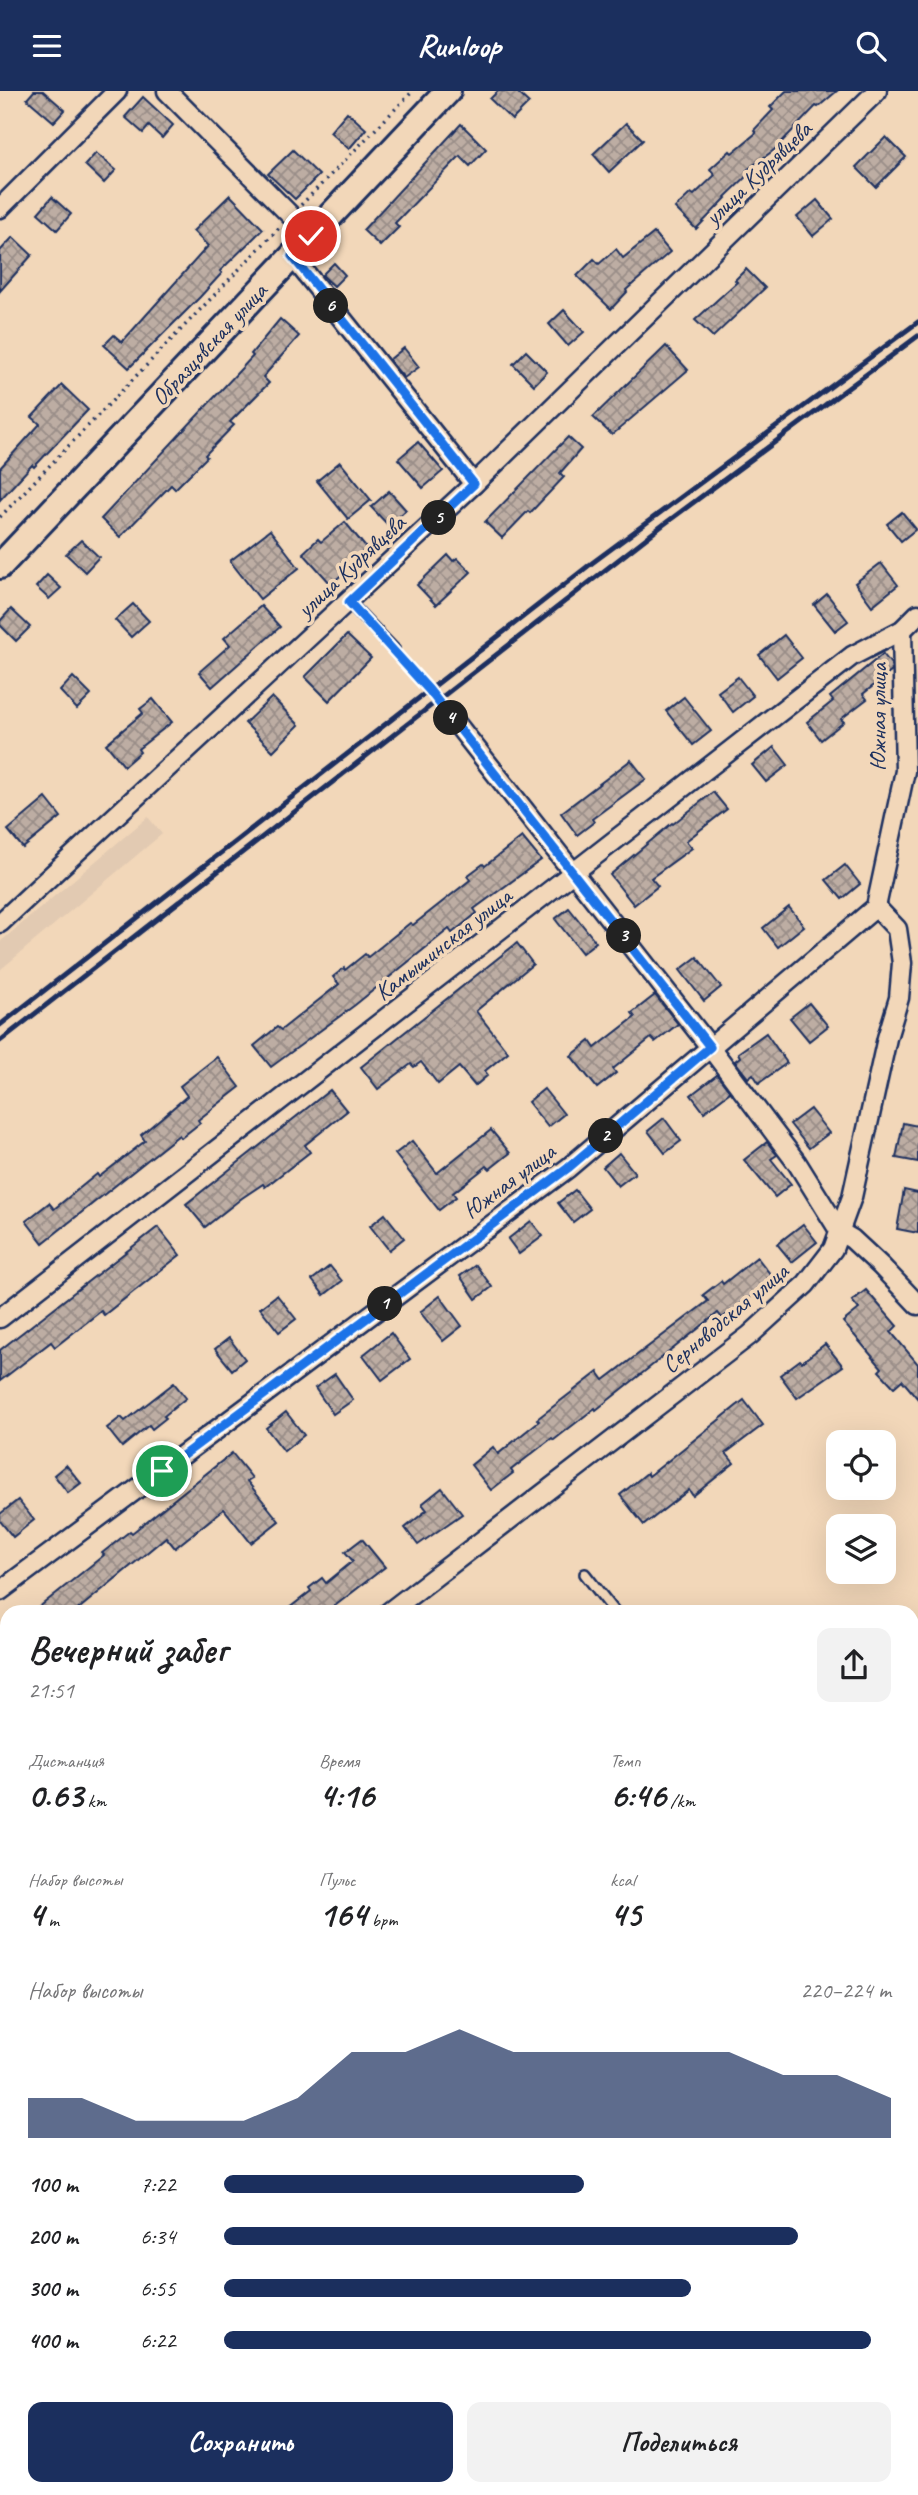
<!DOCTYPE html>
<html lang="ru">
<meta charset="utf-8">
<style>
:root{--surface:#fff;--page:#f2f2f2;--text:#202124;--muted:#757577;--accent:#1b2f5e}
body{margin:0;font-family:Caveat,sans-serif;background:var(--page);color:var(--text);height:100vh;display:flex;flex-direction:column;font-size:26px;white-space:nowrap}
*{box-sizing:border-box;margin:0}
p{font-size:23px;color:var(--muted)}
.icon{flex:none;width:38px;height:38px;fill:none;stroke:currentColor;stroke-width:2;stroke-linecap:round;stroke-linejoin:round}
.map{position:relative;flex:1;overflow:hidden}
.details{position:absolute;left:0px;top:1514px;width:919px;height:891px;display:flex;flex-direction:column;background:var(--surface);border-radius:21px 21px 0 0;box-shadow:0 7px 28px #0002}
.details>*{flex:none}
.buttons{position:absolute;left:826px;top:1339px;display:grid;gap:14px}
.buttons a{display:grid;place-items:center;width:70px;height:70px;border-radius:14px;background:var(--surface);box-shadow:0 7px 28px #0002;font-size:35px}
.pin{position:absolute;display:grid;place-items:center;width:60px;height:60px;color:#fff;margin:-30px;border:4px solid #fff;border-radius:50%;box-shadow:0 2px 7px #0007}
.km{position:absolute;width:35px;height:35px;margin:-18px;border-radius:50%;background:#222;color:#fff;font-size:19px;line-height:35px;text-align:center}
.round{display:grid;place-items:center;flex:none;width:74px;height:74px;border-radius:14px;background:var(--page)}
.headline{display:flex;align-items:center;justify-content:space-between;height:119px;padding:0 28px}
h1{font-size:38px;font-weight:700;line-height:52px}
.metrics{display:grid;grid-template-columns:repeat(3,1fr);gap:10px;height:119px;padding:7px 28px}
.metrics div{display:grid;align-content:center}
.metrics b{font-size:35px;font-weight:700}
.metrics small{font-size:19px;font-weight:400}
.metrics p{font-size:19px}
.chart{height:196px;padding:14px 28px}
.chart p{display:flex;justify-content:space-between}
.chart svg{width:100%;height:126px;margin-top:7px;fill:var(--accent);opacity:.7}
.primary-button{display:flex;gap:14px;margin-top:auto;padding:14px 28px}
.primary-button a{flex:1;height:80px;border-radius:14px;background:var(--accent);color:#fff;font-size:28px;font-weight:700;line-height:80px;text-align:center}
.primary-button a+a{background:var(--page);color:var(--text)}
ul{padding:0 28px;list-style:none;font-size:23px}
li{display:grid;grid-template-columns:112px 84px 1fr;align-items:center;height:52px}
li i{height:18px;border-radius:9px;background:var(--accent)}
header{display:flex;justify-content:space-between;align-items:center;height:91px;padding:0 28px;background:var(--accent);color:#fff;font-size:32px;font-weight:700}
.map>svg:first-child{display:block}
.built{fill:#e2cab2}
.building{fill:url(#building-cross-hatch);stroke:#1b2f5e;stroke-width:2}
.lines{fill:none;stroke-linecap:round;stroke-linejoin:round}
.lane-casing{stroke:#1b2f5e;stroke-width:14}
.street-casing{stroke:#1b2f5e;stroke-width:23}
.secondary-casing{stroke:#1b2f5e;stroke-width:30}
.path{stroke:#1b2f5e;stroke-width:3.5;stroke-dasharray:2 5;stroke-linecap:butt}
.lane{stroke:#f2d7b9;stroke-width:9}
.street{stroke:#f2d7b9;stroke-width:18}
.secondary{stroke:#f2d7b9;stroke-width:24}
.rail{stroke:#1b2f5e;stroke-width:5}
.route-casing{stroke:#fff;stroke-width:14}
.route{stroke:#1a73e8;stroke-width:9}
.labels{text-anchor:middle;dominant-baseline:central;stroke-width:7;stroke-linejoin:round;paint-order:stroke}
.street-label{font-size:24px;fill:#1b2f5e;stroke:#f2d7b9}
</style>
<header><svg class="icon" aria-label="menu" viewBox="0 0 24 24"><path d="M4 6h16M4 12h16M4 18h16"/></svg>Runloop<svg class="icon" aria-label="search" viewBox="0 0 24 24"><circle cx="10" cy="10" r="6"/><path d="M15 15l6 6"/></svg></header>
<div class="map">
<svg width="918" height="2404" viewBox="0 0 918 2404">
<defs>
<pattern id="building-cross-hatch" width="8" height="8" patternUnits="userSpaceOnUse" patternTransform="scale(1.75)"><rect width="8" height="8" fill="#bdada3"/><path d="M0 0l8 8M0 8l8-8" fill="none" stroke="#998d88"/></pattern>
</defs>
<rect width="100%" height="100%" fill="#f2d7b9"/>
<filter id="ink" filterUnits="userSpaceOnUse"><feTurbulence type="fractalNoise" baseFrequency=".0143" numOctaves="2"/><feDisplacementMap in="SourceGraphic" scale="14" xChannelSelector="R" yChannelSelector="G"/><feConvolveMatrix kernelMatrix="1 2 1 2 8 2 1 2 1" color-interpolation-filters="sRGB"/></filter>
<g filter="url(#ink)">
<!-- built -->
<path class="built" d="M 148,726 L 162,743 L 0,879 L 0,851 Z"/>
<!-- building -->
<g class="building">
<path d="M 34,0 L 43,0 L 65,19 L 54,31 L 27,8 Z"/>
<path d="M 498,0 L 516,0 L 529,12 L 512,29 L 490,8 Z"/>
<path d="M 786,0 L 837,0 L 818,16 L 816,15 L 774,59 L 747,79 L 750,82 L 725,106 L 726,107 L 696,138 L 675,117 L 691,102 L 694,104 L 715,84 L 710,78 L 730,60 L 732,62 L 756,42 L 754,39 L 773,19 L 770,16 Z"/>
<path d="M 143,6 L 173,34 L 162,47 L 149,35 L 143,42 L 125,26 Z"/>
<path d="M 347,21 L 366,38 L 349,58 L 330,41 Z"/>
<path d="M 626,32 L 643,49 L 609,81 L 593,63 Z"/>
<path d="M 461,33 L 486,58 L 470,75 L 460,65 L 395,132 L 399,136 L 380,155 L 363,139 Z"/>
<path d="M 886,46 L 906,66 L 876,96 L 856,76 Z"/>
<path d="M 293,59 L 319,84 L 295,108 L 268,83 Z"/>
<path d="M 96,62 L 116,79 L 104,92 L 85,74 Z"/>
<path d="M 230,104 L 263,138 L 220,180 L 222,182 L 200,206 L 129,277 L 104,254 L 114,244 L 122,251 L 208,155 L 193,140 Z"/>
<path d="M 52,106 L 71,123 L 57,139 L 38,122 Z"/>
<path d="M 817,109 L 833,128 L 813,145 L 797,126 Z"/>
<path d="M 654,142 L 670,161 L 626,199 L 627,201 L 611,218 L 577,185 L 594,168 L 599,173 L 616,158 L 623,167 Z"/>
<path d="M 13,146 L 32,164 L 0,200 L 0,160 Z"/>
<path d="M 334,172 L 345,184 L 334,195 L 322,184 Z"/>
<path d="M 746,178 L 765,197 L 713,246 L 695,229 L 737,191 L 735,189 Z"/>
<path d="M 564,219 L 584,241 L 568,255 L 549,233 Z"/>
<path d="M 280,228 L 299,245 L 263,286 L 269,292 L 230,331 L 234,334 L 205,364 L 207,366 L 175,398 L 171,394 L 120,446 L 101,428 L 253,265 L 251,263 Z"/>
<path d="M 666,255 L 688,279 L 612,344 L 593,326 Z"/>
<path d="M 404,257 L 419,276 L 404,287 L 389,269 Z"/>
<path d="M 526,260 L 547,281 L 534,294 L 513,273 Z"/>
<path d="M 62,294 L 88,319 L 34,376 L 32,374 L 0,409 L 0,377 L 40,333 L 32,326 Z"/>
<path d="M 568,346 L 581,358 L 560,382 L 564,386 L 530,422 L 528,420 L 502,447 L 485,431 Z"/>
<path d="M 418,351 L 443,380 L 423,397 L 398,368 Z"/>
<path d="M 340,371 L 371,409 L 348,428 L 317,390 Z"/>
<path d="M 389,400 L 406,419 L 389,435 L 371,416 Z"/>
<path d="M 902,421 L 916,438 L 901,450 L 887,433 Z"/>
<path d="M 345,431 L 367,458 L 344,478 L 346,480 L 331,493 L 303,462 L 318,448 L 321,451 Z"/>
<path d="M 270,439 L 299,477 L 260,508 L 230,470 Z"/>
<path d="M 81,449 L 99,466 L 85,481 L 66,463 Z"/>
<path d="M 448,464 L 453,470 L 457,467 L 471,481 L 436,514 L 417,494 Z"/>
<path d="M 881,472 L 898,494 L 872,515 L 855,492 Z"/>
<path d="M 47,484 L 61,497 L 49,508 L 36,496 Z"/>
<path d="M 827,503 L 848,530 L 835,540 L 814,514 Z"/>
<path d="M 133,513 L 149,530 L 131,546 L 115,529 Z"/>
<path d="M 261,515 L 280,536 L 212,596 L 199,581 L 230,554 L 224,547 Z"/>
<path d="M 11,518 L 30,536 L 16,550 L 0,534 L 0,530 Z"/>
<path d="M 347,544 L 371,567 L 329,610 L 305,586 Z"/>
<path d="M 784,544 L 802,567 L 777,587 L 759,564 Z"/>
<path d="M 883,563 L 891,573 L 892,580 L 863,603 L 867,608 L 841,628 L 844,631 L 821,649 L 807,631 L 833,610 L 830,606 Z"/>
<path d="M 73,586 L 91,604 L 77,618 L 60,600 Z"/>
<path d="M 738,586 L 753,605 L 733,621 L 718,601 Z"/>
<path d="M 272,606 L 299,634 L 273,660 L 245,632 Z"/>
<path d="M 684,606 L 711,640 L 693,654 L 666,620 Z"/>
<path d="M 153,608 L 172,631 L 138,658 L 140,661 L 124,675 L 106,653 L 143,622 L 140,618 Z"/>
<path d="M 774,656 L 788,674 L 766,691 L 752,674 Z"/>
<path d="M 631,669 L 646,688 L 592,728 L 594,731 L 577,744 L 561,722 Z"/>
<path d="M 713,701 L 727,718 L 686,750 L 692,757 L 651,787 L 658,795 L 634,814 L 610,784 L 672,732 L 673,733 Z"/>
<path d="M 46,707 L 61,726 L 23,757 L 8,739 Z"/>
<path d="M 522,746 L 541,769 L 474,818 L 477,822 L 452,842 L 449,838 L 355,914 L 271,976 L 254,955 L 277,936 L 281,939 L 339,893 L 333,886 L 344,877 L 345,879 L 365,863 L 368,866 L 410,832 L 413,834 L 470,789 L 467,785 L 483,773 L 485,775 Z"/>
<path d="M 845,774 L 860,793 L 842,808 L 826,789 Z"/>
<path d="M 789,816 L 804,835 L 778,856 L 763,837 Z"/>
<path d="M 569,817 L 596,851 L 582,862 L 555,828 Z"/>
<path d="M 517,852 L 533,873 L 476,920 L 508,961 L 485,980 L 488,984 L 475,995 L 459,976 L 438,993 L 421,971 L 414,976 L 411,973 L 378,998 L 361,976 Z"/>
<path d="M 697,866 L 721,896 L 704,910 L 680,879 Z"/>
<path d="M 655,904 L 678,933 L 655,951 L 651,947 L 613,978 L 616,982 L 597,997 L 571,965 L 590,950 L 595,957 L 635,926 L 632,922 Z"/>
<path d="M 809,912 L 828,935 L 809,950 L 790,927 Z"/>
<path d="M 766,942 L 787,972 L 759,992 L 753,983 L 748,987 L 735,970 L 740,966 L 738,962 Z"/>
<path d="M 217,966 L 240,996 L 198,1029 L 200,1032 L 181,1047 L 179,1044 L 43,1152 L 26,1130 L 49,1112 L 54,1118 L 97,1083 L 99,1086 L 145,1050 L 141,1044 L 187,1005 L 180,995 Z"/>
<path d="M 717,984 L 730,1001 L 704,1021 L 691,1004 Z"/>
<path d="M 544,998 L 564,1023 L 548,1036 L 528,1011 Z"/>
<path d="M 330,999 L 347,1020 L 305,1054 L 310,1061 L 265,1096 L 263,1093 L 242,1107 L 205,1136 L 186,1113 Z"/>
<path d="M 810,1018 L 829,1042 L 809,1057 L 790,1033 Z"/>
<path d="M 664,1027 L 681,1050 L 665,1062 L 648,1040 Z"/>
<path d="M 903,1032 L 918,1035 L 918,1071 L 896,1067 Z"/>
<path d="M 491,1039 L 510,1062 L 490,1078 L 487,1075 L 453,1102 L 456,1106 L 439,1119 L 395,1063 L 412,1050 L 437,1082 Z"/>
<path d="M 767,1051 L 777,1064 L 771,1068 L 791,1093 L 775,1106 L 744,1069 Z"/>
<path d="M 619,1062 L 635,1082 L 618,1095 L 603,1076 Z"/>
<path d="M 575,1099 L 590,1118 L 573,1131 L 558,1112 Z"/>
<path d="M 904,1099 L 918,1102 L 918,1142 L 897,1138 Z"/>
<path d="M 385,1123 L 404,1147 L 389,1159 L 370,1135 Z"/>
<path d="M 531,1130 L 543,1145 L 519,1163 L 508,1148 Z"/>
<path d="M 803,1133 L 817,1151 L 792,1171 L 777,1153 Z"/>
<path d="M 158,1136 L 180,1164 L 104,1224 L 101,1220 L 55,1256 L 51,1251 L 0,1290 L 0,1259 Z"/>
<path d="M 757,1166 L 774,1188 L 722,1227 L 718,1222 L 596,1319 L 595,1317 L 554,1349 L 552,1347 L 511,1379 L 513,1382 L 491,1399 L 471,1374 L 493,1356 L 498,1363 L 539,1330 L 537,1328 L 598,1281 L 604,1289 L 708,1210 L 703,1204 L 721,1190 L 723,1193 Z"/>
<path d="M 476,1174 L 492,1196 L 476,1208 L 460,1185 Z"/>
<path d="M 330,1175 L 342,1190 L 324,1204 L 312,1189 Z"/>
<path d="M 866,1199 L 897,1235 L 891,1241 L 918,1273 L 918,1308 L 902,1289 L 894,1296 L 879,1280 L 882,1277 L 843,1231 L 859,1218 L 852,1210 Z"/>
<path d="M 277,1204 L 296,1228 L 279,1241 L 260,1217 Z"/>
<path d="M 440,1205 L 462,1235 L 443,1250 L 420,1221 Z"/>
<path d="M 391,1242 L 410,1268 L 382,1289 L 363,1264 Z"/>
<path d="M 229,1247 L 245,1268 L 232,1279 L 215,1258 Z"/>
<path d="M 825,1253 L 843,1275 L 797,1307 L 780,1284 L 800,1269 L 802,1271 Z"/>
<path d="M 335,1283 L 353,1309 L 333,1323 L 315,1297 Z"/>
<path d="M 174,1292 L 186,1307 L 164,1325 L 166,1327 L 152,1338 L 149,1334 L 122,1356 L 107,1337 L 121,1326 L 125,1330 Z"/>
<path d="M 744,1309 L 763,1334 L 726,1362 L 734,1372 L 693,1405 L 689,1399 L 644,1434 L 620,1404 L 647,1382 L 649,1385 Z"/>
<path d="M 286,1321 L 304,1344 L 284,1360 L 266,1337 Z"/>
<path d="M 232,1362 L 252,1387 L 247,1390 L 279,1430 L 251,1452 L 224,1418 L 175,1457 L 166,1446 L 75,1521 L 33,1521 L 104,1464 L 102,1462 L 130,1440 L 132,1442 Z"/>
<path d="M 66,1374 L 81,1392 L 68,1402 L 54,1384 Z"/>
<path d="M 442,1397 L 462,1423 L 418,1454 L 405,1437 L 427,1419 L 422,1413 Z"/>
<path d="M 18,1409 L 34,1429 L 13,1446 L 0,1430 L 0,1423 Z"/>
<path d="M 362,1448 L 385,1476 L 327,1521 L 284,1521 L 311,1500 L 309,1497 L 322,1487 L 326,1492 L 353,1470 L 345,1461 Z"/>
</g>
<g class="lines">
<defs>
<g id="lane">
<path d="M 349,511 L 394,558"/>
<path d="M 585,1483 L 615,1521"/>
<path d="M 0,2085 L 7,2079"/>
</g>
<g id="street">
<path d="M 167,0 L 311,145"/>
<path d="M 0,117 L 117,0"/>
<path d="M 292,165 L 474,393"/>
<path d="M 456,632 L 710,956 L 797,1072 L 840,1141 L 852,1148 L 881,1175 L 918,1214"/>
<path d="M 0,832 L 474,393 L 877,0"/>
<path d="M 0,1227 L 852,565 L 902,539 L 918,523"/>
<path d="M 0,1500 L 568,1077 L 876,816 L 905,680 L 902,539"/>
<path d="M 389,1521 L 750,1244 L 806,1193 L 833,1158 L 852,1106 L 887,947 L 899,907 L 902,872 L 897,838 L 876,816"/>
<path d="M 912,1573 L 918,1556"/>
<path d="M 0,1812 L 7,1808"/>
<path d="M 0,1841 L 7,1846"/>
<path d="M 0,2289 L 7,2283"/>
<path d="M 328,2404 L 336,2398"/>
</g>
<path id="secondary" d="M 0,475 L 448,0"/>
</defs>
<!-- lane casing -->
<use href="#lane" class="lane-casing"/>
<!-- street casing -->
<use href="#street" class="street-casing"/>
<!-- secondary casing -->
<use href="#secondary" class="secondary-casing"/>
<!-- path -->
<g class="path">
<path d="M 301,114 L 413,0"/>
<path d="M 0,426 L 279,137"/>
<path d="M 401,566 L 446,619"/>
<path d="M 912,2330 L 918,2331"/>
<path d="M 550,2404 L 573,2398"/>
</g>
<!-- lane -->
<use href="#lane" class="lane"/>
<!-- street -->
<use href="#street" class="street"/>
<!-- secondary -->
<use href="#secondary" class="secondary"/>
<!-- rail -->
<g class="rail">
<path d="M 0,934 L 592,472 L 918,231"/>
<path d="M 0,950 L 663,434 L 918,245"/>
</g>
</g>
</g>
<g class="lines" filter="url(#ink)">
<defs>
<path id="route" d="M 162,1380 L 568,1077 L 710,956 L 429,599 L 349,511 L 474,393 L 292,165 L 311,145"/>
</defs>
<!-- route casing -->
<use href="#route" class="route-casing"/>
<!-- route -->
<use href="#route" class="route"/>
</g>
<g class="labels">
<!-- street labels -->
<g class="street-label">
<text transform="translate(758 82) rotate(-44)">улица Кудрявцева</text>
<text transform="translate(209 253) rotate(-47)">Образцовская улица</text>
<text transform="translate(351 475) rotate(-43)">улица Кудрявцева</text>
<text transform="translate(878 626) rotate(-90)">Южная улица</text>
<text transform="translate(443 853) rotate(-38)">Камышинская улица</text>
<text transform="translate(509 1090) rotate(-37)">Южная улица</text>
<text transform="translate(725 1227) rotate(-40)">Серноводская улица</text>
</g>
</g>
</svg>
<div class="buttons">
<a><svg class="icon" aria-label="locate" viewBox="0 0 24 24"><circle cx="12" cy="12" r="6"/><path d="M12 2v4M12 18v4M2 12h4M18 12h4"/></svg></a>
<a><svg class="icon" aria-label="layers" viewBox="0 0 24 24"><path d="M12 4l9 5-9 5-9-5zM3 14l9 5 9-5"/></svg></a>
</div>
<div class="pin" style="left:162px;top:1380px;background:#1e9e55"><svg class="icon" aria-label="arrive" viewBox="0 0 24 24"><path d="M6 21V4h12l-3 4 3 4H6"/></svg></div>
<div class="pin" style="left:311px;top:145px;background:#d93025"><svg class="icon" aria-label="check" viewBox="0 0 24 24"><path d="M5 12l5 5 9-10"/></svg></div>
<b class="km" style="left:385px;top:1213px">1</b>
<b class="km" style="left:606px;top:1045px">2</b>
<b class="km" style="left:624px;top:845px">3</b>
<b class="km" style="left:451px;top:627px">4</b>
<b class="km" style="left:439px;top:427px">5</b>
<b class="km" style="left:331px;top:215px">6</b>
<section class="details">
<div class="headline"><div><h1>Вечерний забег</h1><p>21:51</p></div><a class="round"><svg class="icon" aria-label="share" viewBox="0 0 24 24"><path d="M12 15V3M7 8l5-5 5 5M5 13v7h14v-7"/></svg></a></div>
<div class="metrics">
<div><p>Дистанция</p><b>0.63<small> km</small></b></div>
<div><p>Время</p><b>4:16</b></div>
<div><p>Темп</p><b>6:46<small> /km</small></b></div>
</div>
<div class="metrics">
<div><p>Набор высоты</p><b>4<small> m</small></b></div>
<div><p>Пульс</p><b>164<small> bpm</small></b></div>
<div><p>kcal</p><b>45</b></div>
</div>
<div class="chart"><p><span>Набор высоты</span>220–224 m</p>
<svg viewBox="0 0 160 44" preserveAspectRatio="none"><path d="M0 44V30L10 30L20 38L30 38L40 38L50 30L60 14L70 14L80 6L90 14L100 14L110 14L120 14L130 14L140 22L150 22L160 30V44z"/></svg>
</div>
<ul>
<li><b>100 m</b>7:22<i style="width:54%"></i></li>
<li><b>200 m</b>6:34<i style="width:86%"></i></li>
<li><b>300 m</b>6:55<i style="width:70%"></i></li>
<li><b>400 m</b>6:22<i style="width:97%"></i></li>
</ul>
<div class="primary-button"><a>Сохранить</a><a>Поделиться</a></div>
</section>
</div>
